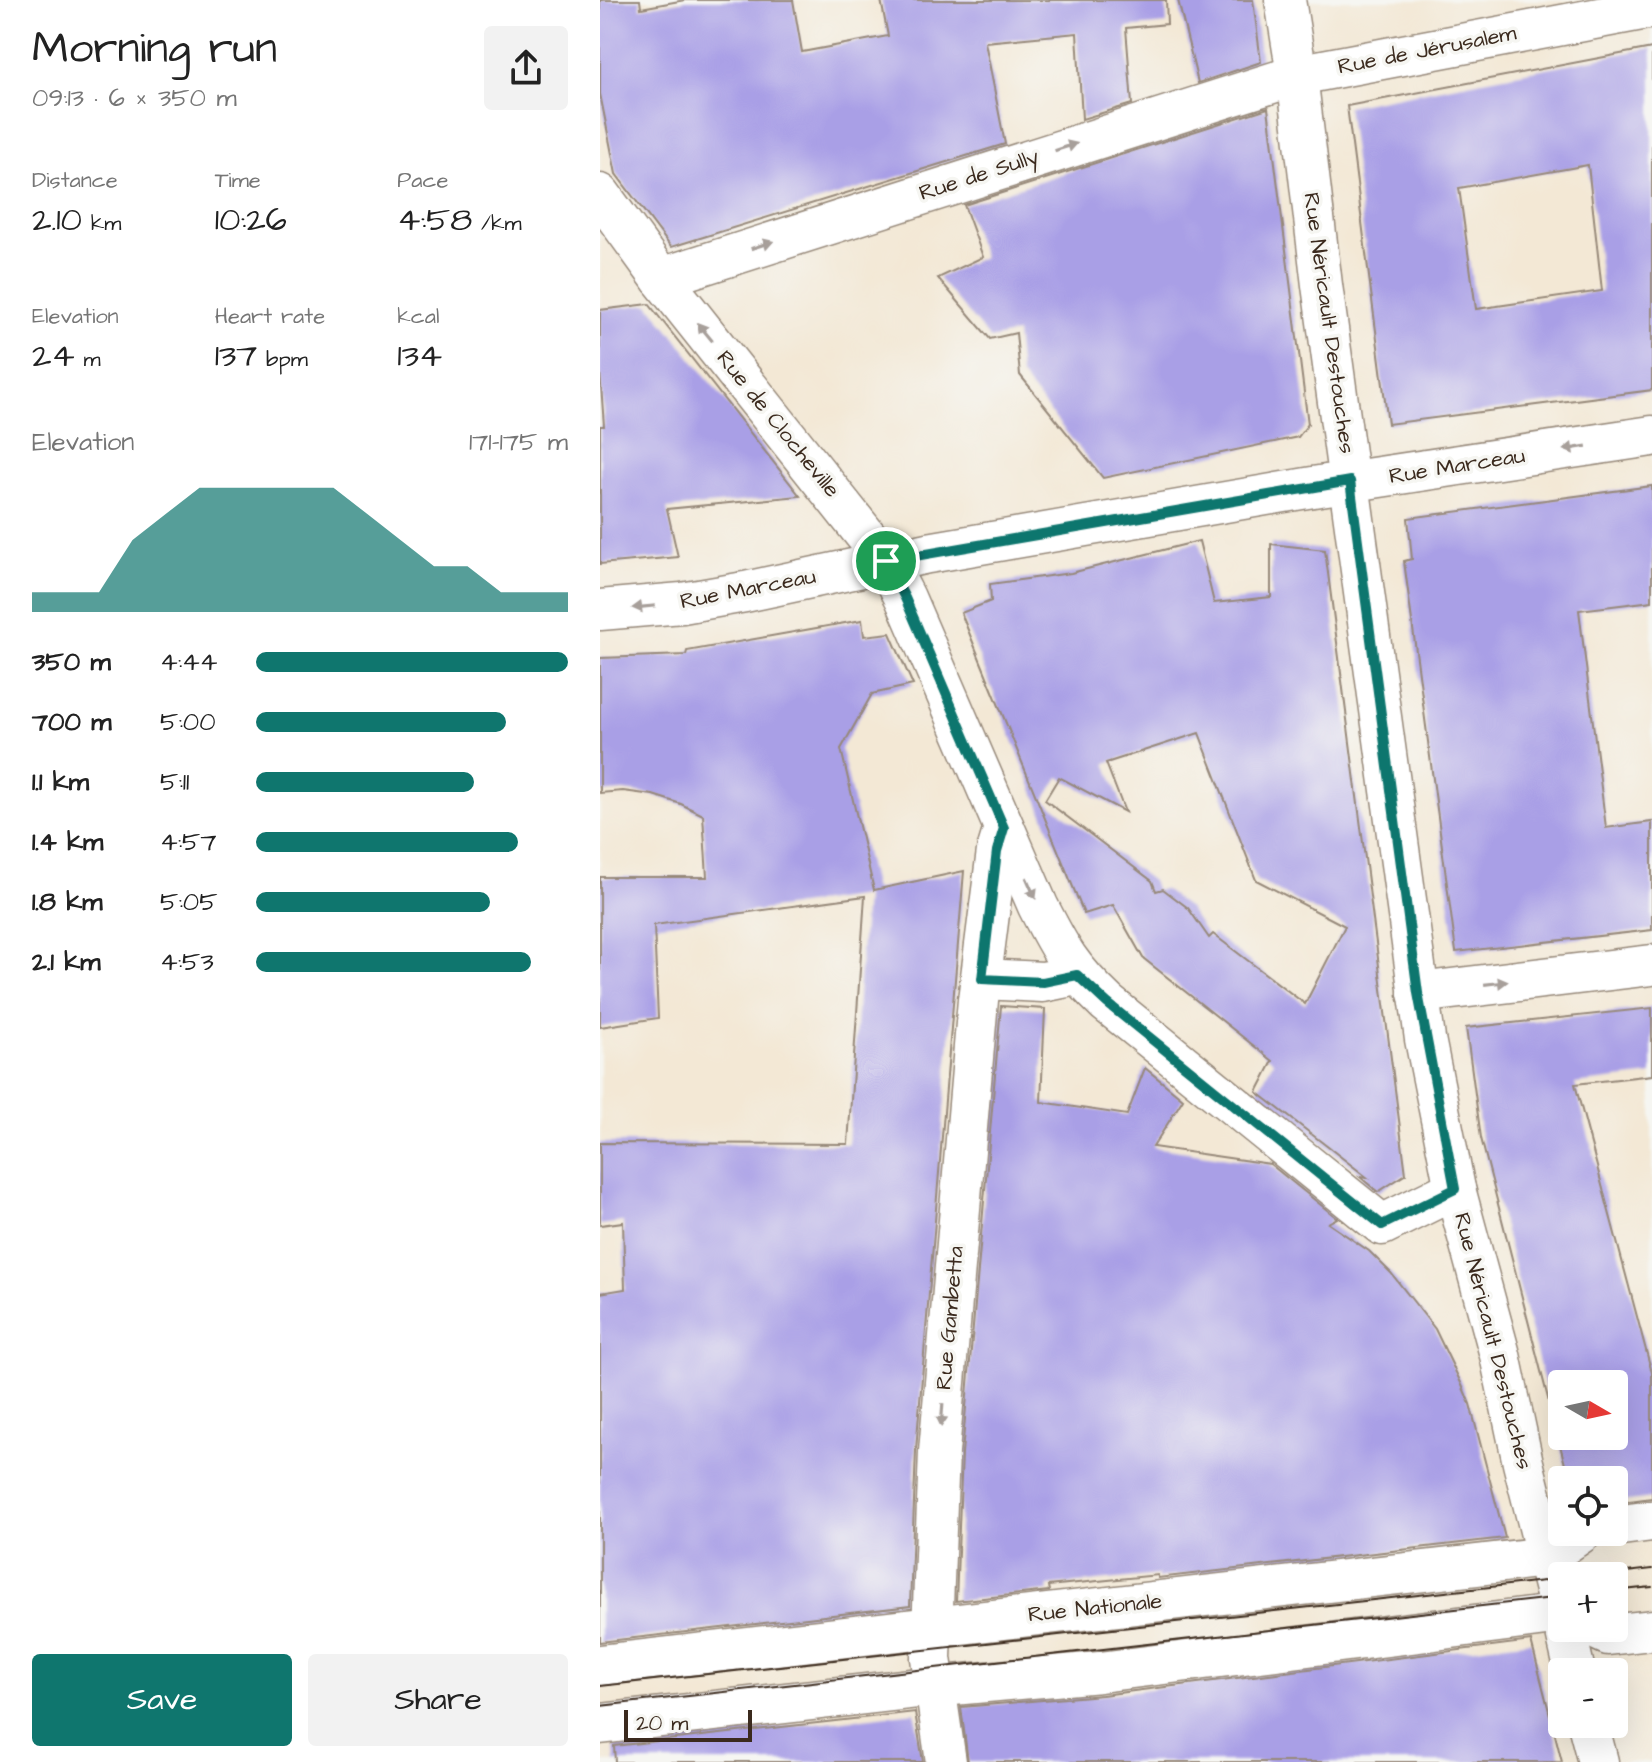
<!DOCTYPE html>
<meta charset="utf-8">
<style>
:root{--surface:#fff;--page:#f2f2f2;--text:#222;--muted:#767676;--accent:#0f766e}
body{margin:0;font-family:"Architects Daughter",sans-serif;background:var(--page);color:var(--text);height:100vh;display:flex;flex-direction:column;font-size:30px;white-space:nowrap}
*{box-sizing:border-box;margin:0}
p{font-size:26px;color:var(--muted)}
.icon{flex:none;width:44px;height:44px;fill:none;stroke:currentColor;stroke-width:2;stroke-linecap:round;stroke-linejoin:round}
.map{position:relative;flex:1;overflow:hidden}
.drawer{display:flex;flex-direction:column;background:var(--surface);width:600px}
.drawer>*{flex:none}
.needle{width:52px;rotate:99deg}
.fabs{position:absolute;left:948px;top:1370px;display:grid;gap:16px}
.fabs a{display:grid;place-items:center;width:80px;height:80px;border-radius:8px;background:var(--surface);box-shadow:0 8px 32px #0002;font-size:40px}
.scale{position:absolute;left:24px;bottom:20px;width:128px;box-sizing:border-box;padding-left:8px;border:4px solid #3b2a1e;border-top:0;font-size:22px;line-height:28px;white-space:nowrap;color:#3b2a1e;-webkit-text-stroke:6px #f6f6f2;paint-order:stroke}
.pin{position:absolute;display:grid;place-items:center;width:68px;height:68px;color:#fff;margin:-34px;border:4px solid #fff;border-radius:50%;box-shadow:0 2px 8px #0007}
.round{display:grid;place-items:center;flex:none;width:84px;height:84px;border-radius:8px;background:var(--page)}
.overview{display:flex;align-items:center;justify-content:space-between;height:136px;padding:0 32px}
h1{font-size:44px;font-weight:600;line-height:60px}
.stats{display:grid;grid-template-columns:repeat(3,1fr);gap:12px;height:136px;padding:8px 32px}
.stats div{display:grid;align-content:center}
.stats b{font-size:34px;font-weight:600}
.stats small{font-size:22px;font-weight:400}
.stats p{font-size:22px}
.chart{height:224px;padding:16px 32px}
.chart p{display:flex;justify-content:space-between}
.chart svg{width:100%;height:144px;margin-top:8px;fill:var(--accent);opacity:.7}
.action{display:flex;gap:16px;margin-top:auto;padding:16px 32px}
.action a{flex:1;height:92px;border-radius:8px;background:var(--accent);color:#fff;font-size:32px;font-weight:600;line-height:92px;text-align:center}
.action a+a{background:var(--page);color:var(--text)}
ul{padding:0 32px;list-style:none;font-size:26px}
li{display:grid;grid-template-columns:128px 96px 1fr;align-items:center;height:60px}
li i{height:20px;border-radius:10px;background:var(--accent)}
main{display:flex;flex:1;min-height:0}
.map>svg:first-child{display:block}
.building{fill:#a99fe6;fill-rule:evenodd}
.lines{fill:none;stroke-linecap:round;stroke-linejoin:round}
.minor-casing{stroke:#97897a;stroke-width:43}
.minor{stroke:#fff;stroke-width:40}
.tram{stroke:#3b2a1e;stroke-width:2}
.oneway{fill:#a79f9a}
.route-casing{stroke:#fff;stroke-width:16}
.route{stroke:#0f766e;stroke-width:10}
.labels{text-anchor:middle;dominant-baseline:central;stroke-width:7;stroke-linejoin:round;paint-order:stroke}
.street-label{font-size:22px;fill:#3b2a1e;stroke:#f6f6f2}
</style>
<main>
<section class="drawer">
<div class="overview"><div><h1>Morning run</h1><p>09:13 · 6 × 350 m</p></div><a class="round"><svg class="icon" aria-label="share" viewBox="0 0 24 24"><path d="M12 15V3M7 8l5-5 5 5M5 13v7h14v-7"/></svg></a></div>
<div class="stats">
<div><p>Distance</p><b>2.10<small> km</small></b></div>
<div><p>Time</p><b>10:26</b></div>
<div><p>Pace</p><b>4:58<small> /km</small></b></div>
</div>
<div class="stats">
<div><p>Elevation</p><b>24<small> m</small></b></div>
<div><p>Heart rate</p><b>137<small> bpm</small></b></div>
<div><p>kcal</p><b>134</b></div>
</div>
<div class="chart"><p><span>Elevation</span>171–175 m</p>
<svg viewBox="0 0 160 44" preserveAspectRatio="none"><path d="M0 44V38L10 38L20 38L30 22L40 14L50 6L60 6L70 6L80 6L90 6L100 14L110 22L120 30L130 30L140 38L150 38L160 38V44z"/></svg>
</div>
<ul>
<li><b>350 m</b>4:44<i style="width:100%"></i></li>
<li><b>700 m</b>5:00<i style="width:80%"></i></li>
<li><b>1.1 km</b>5:11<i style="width:70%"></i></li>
<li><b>1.4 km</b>4:57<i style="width:84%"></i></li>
<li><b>1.8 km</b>5:05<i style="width:75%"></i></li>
<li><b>2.1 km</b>4:53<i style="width:88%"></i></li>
</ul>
<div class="action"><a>Save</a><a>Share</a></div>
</section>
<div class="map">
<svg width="1052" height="1762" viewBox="0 0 1052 1762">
<rect width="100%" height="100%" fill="#f6f6f2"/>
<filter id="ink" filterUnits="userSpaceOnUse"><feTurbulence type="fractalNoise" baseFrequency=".0125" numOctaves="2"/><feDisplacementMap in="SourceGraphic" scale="16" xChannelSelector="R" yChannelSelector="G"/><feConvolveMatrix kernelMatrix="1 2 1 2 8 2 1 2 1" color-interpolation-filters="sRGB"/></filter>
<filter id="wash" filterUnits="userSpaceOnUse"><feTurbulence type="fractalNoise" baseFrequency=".006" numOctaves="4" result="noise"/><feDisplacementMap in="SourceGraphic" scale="32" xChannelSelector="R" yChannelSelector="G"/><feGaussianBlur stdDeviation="1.8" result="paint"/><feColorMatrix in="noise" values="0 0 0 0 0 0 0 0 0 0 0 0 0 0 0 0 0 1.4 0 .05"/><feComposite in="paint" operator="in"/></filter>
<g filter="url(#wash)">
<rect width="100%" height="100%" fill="#f3e8d5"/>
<g id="blocks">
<!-- building -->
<g class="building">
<path d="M 0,0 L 40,0 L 41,8 L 85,0 L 193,0 L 202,52 L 288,36 L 281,0 L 566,0 L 567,24 L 526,28 L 532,104 L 482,119 L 477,33 L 385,42 L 405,144 L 71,247 L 16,174 L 0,94 Z"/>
<path d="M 578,0 L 653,0 L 661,62 L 598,83 Z"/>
<path d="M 1052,48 L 1052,390 L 788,424 L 747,106 ZM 988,165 L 1002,291 L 876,309 L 859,188 Z"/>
<path d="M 668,108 L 708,424 L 698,437 L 503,478 L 420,375 L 416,333 L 390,339 L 338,278 L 383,257 L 364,205 Z"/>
<path d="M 49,304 L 200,496 L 67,509 L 78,557 L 0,564 L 0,426 L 4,426 L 0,371 L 0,310 Z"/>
<path d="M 1052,486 L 1052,601 L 979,610 L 1006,828 L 1052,822 L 1052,930 L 856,952 L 804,561 L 812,559 L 808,518 Z"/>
<path d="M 599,541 L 614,603 L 671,597 L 671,544 L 725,550 L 806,1174 L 778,1192 L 760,1177 L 768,1178 L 657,1092 L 673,1061 L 543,958 L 513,905 L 484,914 L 361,613 L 391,601 L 390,584 L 471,573 ZM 599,733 L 656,880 L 745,926 L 705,1004 L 613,934 L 609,938 L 588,908 L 563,889 L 556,891 L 552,881 L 445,800 L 459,777 L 525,812 L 506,763 Z"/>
<path d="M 262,620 L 264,636 L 290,633 L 313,685 L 272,694 L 241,749 L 274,890 L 364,871 L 316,1450 L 310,1606 L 0,1642 L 0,1293 L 25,1289 L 23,1222 L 0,1225 L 0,1143 L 248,1144 L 265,896 L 54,925 L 58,1018 L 0,1027 L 0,877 L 107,877 L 103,815 L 81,804 L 53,795 L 23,791 L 0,793 L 0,658 L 86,655 L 87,651 Z"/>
<path d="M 401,1006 L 445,1009 L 441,1102 L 527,1115 L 545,1068 L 583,1099 L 553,1147 L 670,1164 L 737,1218 L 728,1223 L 769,1251 L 791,1273 L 835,1329 L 861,1383 L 870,1404 L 905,1538 L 558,1578 L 558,1575 L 448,1586 L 449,1591 L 356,1601 L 362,1453 Z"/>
<path d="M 1052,1008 L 1052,1075 L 975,1084 L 1052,1373 L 1052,1498 L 1014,1503 L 1014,1480 L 969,1480 L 881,1138 L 866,1028 ZM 962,1384 L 1014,1384 L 1014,1436 L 962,1436 Z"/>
<path d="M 931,1641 L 962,1762 L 368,1762 L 361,1707 L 502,1695 Z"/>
<path d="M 315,1712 L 323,1762 L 15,1762 L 14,1746 Z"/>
</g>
</g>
</g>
<g filter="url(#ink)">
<use href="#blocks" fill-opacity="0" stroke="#97897a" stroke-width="2"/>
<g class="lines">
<defs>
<g id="minor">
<path d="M 685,0 L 697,75 L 722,285 L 825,1039 L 855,1189 L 900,1355 L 923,1463 L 962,1618"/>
<path d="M 0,194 L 61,278 L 286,561 L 305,598 L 438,906 C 460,950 471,969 507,1003 L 782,1225 L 855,1189"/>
<path d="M 61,278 L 697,75 L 1052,8"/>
<path d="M 0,610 L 82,603 L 145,592 L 328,553 L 713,487 L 1052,436"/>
<path d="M 382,979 L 443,982 L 477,975"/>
<path d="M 818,993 L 1052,965"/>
<path d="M 1014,1526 L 1052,1521"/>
<path d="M 965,1628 L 975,1672"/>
<path d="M 993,1628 L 1008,1635 L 1052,1630"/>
<path d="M 0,1665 L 946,1557 L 982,1532"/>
<path d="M 0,1724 L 319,1688 L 500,1672 L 962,1614"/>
<path d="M 988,1724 L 998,1762"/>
<path d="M 346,1762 L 331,1658 L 339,1452 L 378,1000 L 397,851 L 404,828"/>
</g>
</defs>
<!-- minor casing -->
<use href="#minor" class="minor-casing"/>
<!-- minor -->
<use href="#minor" class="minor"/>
<!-- tram -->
<g class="tram">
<path d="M 992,1576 L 1052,1569"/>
<path d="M 1014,1591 L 1052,1587"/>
<path d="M 0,1686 L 962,1579"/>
<path d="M 0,1706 L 962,1597"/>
</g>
</g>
<!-- one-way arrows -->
<defs><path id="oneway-solid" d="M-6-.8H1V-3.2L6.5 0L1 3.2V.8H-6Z" transform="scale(2)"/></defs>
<g class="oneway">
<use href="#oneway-solid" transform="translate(466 147) rotate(-18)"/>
<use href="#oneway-solid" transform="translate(162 245) rotate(-18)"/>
<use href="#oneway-solid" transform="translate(105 332) rotate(-129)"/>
<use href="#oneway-solid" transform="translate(975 448) rotate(171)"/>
<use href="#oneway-solid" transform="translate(44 607) rotate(174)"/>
<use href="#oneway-solid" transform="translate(431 888) rotate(66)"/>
<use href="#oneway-solid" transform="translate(896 983) rotate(-7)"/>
<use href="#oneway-solid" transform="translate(342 1415) rotate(94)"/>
</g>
</g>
<g class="lines" filter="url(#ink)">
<defs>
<path id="route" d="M 750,481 L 818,993 L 855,1189 L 782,1225 L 507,1003 L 477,975 L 443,982 L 382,979 L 397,851 L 404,828 L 305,598 L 286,561 Z"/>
</defs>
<!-- route casing -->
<use href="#route" class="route-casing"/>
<!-- route -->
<use href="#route" class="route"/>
</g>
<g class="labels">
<!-- street labels -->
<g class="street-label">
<text transform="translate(827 50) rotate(-11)">Rue de Jérusalem</text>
<text transform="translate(379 175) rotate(-18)">Rue de Sully</text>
<text transform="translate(729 323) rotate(82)">Rue Néricault Destouches</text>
<text transform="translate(178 424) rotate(51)">Rue de Clocheville</text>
<text transform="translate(857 466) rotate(-9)">Rue Marceau</text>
<text transform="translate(148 589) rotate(-11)">Rue Marceau</text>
<text transform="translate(350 1318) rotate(-85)">Rue Gambetta</text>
<text transform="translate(893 1341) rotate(76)">Rue Néricault Destouches</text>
<text transform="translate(495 1608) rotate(-6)">Rue Nationale</text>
</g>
</g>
</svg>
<div class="fabs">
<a><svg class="needle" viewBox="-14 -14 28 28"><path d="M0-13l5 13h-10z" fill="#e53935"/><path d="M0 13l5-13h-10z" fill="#767676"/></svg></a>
<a><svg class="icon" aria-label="locate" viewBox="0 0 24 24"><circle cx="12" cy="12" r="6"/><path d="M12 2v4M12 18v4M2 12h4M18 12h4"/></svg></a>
<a>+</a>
<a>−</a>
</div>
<div class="scale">20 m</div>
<div class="pin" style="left:286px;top:561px;background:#1e9e55"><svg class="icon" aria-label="arrive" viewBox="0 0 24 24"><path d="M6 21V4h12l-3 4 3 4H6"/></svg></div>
</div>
</main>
